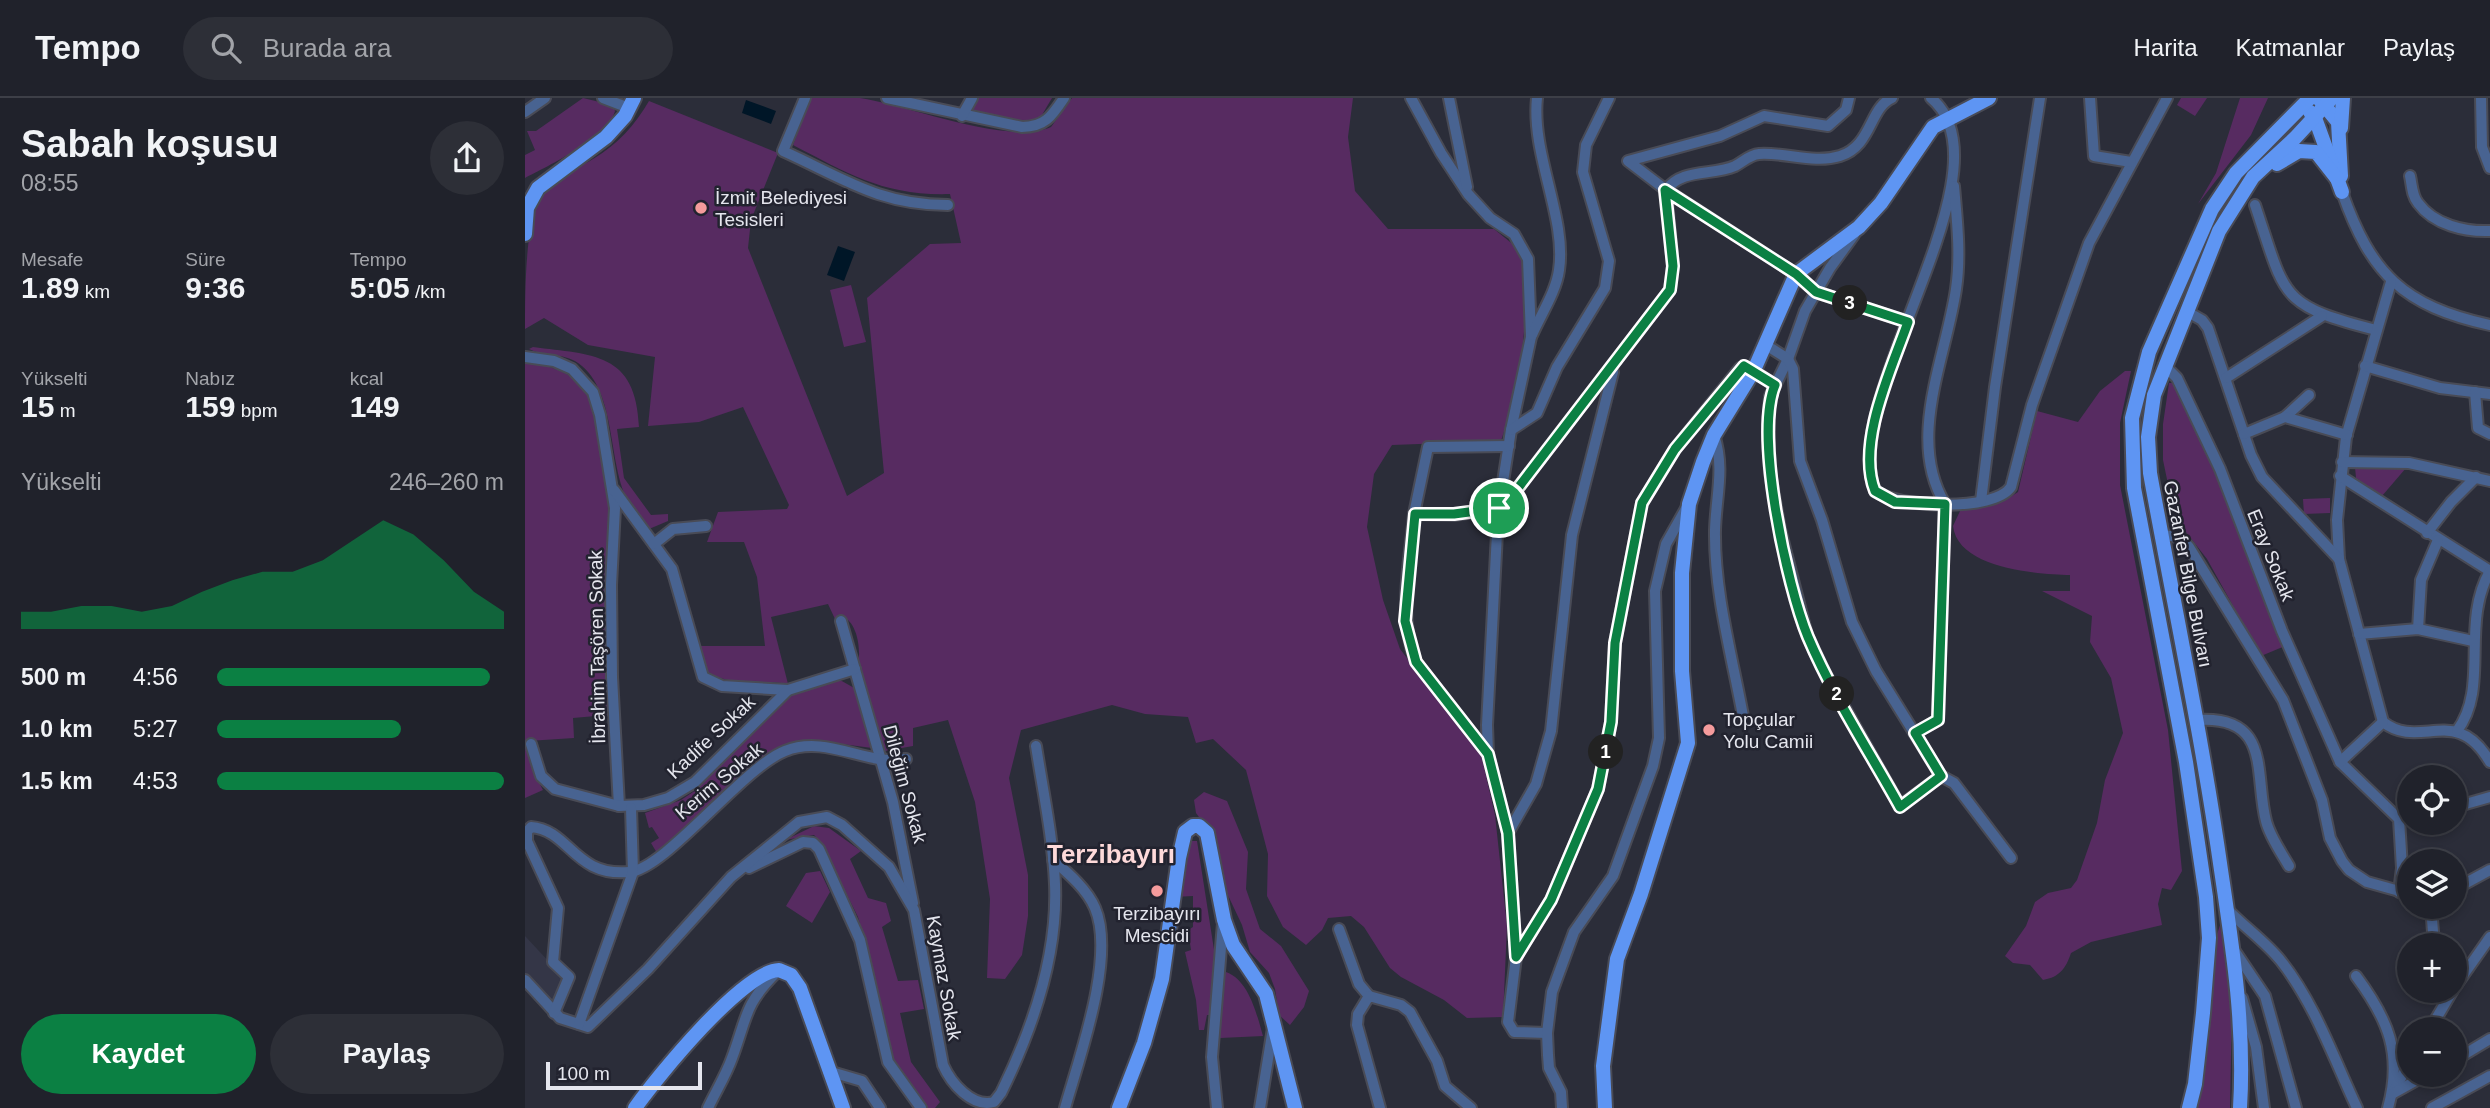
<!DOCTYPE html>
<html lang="tr">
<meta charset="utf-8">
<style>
:root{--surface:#20222b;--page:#2d2f37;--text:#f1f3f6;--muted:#a2a4a9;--line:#3d3f47;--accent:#0b8043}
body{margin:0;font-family:Arial,sans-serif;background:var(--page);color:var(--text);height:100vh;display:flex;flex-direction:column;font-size:26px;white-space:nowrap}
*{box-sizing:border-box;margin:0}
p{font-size:23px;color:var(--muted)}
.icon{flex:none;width:38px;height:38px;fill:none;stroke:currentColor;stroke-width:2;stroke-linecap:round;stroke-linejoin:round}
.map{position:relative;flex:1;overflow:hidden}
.sheet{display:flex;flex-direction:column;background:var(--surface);width:525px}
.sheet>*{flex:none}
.buttons{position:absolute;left:1872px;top:667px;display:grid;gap:14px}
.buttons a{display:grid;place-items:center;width:70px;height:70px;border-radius:50%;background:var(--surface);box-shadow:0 4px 10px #0003,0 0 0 2px var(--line);font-size:35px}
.scale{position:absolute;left:21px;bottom:18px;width:156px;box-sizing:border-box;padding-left:7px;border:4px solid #e5e6ee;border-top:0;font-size:19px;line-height:24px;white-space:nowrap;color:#e5e6ee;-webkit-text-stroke:5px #22232f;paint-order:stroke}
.pin{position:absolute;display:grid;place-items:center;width:60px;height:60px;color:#fff;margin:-30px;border:4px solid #fff;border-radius:50%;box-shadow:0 2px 7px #0007}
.km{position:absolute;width:35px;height:35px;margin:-18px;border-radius:50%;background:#222;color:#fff;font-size:19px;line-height:35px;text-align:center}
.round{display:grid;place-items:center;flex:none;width:74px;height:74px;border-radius:37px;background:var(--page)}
.summary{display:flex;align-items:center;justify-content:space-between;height:119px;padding:0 21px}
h1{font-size:38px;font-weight:800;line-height:52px}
.figures{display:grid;grid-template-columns:repeat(3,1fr);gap:10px;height:119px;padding:7px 21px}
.figures div{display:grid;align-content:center}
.figures b{font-size:30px;font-weight:800}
.figures small{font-size:19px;font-weight:400}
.figures p{font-size:19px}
.chart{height:196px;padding:14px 21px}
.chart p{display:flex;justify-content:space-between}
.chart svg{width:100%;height:126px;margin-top:7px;fill:var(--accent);opacity:.7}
.primary-button{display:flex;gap:14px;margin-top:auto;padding:14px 21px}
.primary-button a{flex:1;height:80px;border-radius:42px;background:var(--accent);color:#fff;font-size:28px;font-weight:800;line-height:80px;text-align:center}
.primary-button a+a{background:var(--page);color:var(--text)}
ul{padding:0 21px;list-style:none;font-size:23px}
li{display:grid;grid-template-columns:112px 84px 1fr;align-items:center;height:52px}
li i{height:18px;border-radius:9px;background:var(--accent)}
header{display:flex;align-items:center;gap:42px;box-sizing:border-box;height:98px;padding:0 35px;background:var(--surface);border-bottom:2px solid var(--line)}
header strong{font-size:33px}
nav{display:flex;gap:38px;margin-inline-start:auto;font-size:24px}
.search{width:490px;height:63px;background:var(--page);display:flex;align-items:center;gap:18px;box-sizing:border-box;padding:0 24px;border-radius:38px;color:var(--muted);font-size:26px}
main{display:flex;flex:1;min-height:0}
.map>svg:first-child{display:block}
.built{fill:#343647}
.green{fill:#572b61}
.water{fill:#001627}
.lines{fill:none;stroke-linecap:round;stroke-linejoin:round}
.minor-casing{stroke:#494b56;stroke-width:14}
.major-casing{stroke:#494b56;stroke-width:18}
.minor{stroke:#486391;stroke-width:10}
.major{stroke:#5e95f3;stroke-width:14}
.route-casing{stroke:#fff;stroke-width:14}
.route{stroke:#0b8043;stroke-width:9}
.poi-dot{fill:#f59b9c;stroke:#22232f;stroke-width:2.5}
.labels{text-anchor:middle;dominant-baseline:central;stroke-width:5;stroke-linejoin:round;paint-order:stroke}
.poi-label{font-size:19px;fill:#e5e6ee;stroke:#22232f;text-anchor:start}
.street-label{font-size:19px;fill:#e5e6ee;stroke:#22232f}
.district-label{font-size:26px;font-weight:bold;fill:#fedada;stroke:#22232f}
</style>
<header>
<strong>Tempo</strong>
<div class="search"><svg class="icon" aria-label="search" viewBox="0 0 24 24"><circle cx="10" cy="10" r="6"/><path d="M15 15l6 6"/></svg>Burada ara</div>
<nav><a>Harita</a><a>Katmanlar</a><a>Paylaş</a></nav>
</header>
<main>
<section class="sheet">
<div class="summary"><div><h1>Sabah koşusu</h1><p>08:55</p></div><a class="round"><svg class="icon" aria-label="share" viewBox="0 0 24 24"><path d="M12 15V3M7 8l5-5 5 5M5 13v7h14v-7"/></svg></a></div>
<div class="figures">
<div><p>Mesafe</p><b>1.89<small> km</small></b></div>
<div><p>Süre</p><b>9:36</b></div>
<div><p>Tempo</p><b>5:05<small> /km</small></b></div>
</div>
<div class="figures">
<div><p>Yükselti</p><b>15<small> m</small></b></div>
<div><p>Nabız</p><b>159<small> bpm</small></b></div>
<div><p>kcal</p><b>149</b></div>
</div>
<div class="chart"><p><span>Yükselti</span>246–260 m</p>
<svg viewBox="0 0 160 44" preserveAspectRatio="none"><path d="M0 44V38L10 38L20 36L30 36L40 38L50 36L60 31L70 27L80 24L90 24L100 20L110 13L120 6L130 11L140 20L150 31L160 38V44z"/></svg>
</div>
<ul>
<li><b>500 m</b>4:56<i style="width:95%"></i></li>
<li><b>1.0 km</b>5:27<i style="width:64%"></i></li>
<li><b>1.5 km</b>4:53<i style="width:100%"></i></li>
</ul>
<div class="primary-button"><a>Kaydet</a><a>Paylaş</a></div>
</section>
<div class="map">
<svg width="1965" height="1010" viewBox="0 0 1965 1010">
<rect width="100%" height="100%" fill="#2b2d39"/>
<!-- built -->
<path class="built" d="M 0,838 L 40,881 L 29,908 L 0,875 Z"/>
<!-- green -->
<g class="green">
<path d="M 58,0 L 87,7 L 90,13 C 83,39 23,68 0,80 L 0,57 L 10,52 L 2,33 L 11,33 Z"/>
<path d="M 286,0 C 302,0 320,0 335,0 C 382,7 484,48 526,29 L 547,0 L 828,0 L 823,39 L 830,93 L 863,131 L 969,131 L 995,152 C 1009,206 994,292 976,343 L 867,347 L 849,376 L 842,429 L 858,502 L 875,551 L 956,656 L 970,717 L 982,828 L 978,919 L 942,920 L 919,902 L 876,879 L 865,870 L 839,829 L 826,818 L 803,820 L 797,832 L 781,847 L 758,829 L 742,798 L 743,756 L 721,672 L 688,641 L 671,645 L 663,619 L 620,616 L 587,607 L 496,632 L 484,680 L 503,777 L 503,818 L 497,857 L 480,881 L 462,880 L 465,801 L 450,704 L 423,622 L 388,630 L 388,648 L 360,653 L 333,567 C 336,552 333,527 319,519 L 310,521 L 303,506 L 246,519 L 263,586 C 238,581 205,589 183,574 L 175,548 L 240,548 L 232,479 L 219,444 L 182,444 L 193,414 L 262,411 L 264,407 L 218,309 L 174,324 L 123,328 L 130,259 L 63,247 L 19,220 L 0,231 C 0,197 0,133 13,102 C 24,81 49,73 68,61 C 93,46 110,27 124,3 L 253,55 L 226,122 L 223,150 L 322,398 L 359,375 L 342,200 L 405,146 L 436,145 L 425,96 C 359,98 324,76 268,47 Z"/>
<path d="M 451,0 L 527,0 L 514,22 L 491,23 L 445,11 Z"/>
<path d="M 1656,0 L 1682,0 L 1670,18 L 1652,7 Z"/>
<path d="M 1715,0 L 1743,0 L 1726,37 L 1673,106 L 1691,75 Z"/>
<path d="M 326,187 L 341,244 L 319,249 L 305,192 Z"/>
<path d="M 8,249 C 68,257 111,254 114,329 L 92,331 L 99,380 L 126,417 L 143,416 L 143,423 L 124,431 C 117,422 107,412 102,401 C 82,362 92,288 50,263 C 35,255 17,258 4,251 Z"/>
<path d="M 0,264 C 32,269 56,276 70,308 L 86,417 L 82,456 L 82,617 L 48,620 L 49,640 L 3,643 L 11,679 L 18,692 L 0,700 Z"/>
<path d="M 1600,273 L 1606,273 L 1595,325 L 1595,387 L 1643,632 L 1657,773 L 1646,792 L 1637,790 L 1633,806 L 1637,827 L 1566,844 L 1546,855 C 1541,870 1535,879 1518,882 L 1505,867 L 1488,865 L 1480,858 L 1501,828 L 1510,804 L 1523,795 L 1546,790 L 1552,782 L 1572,725 L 1580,682 L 1598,635 L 1586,580 L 1565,544 L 1567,518 L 1517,493 L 1545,493 L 1545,477 C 1513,476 1433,471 1428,428 L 1435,413 L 1479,403 L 1493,394 L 1512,313 L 1553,324 L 1575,293 Z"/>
<path d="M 1644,285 L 1650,285 C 1661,318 1681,345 1693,378 C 1713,435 1734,492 1760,548 L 1736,558 L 1682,461 L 1650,420 L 1638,362 L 1638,326 Z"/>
<path d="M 1869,367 L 1881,370 L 1857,398 L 1831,380 L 1830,369 Z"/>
<path d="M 1805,400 L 1805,415 L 1779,416 L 1778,401 Z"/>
<path d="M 315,582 L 331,591 L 347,650 L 294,643 L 272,644 L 255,649 L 231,665 L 132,755 L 126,745 L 134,740 L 127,729 L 124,730 L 120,715 L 156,702 L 171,692 L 264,598 Z"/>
<path d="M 679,694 L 702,703 L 723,754 L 721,791 L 735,831 L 756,848 L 784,893 L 779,909 L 765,927 L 754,917 L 750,891 L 744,875 L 725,854 L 717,827 L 700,791 L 695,761 L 685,734 L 671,715 L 669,702 Z"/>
<path d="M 289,728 L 304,730 L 336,753 L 325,761 L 343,800 L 361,805 L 366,823 L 357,829 L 373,883 L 393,882 L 399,911 L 375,915 L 386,964 L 415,1004 L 410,1010 L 403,1010 L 371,968 L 366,956 L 351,884 L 333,819 L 295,743 L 289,737 L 260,742 Z"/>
<path d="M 666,743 L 672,743 L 690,858 L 685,917 L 682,917 L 679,932 L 674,932 L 671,902 L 660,854 L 666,852 L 663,832 L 668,829 L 668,798 L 649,799 L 661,748 Z"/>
<path d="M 295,773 L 305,794 L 287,825 L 261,808 L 281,775 Z"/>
<path d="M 1695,827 L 1707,901 L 1705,1010 L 1667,1010 L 1686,856 Z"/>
<path d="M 701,874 C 724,882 732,917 738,938 L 695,940 L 695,885 Z"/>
</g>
<!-- water -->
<g class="water">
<path d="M 221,2 L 251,13 L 246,26 L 217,15 Z"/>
<path d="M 313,148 L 330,154 L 319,183 L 302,177 Z"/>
</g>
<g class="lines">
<defs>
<g id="minor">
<path d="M 78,0 L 104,10"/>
<path d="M 280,0 L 258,53 C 318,80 354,107 423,107"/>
<path d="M 362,0 L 497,29 C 520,29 527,18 539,0"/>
<path d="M 886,0 L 916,55 L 943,96 L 965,120 L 989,136 L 1003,161 L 1006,239 L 986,332 L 973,416 L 962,627 L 963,656 L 983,735 L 991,859 L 983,924 L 989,934 L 1022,935"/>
<path d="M 924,0 L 942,89"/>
<path d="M 1324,0 L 1321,12 L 1303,28 L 1239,18 L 1195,38 L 1103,63 L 1141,92 L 1271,176 L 1291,194 L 1383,224"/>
<path d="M 1406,0 C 1491,70 1312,300 1350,393 C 1373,410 1469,414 1486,389 L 1507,307 L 1564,145 L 1642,0"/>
<path d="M 1565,0 L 1569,58 L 1606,64"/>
<path d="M 1956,0 L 1957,49 L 1965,70"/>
<path d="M 0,14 L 20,0"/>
<path d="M 437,18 L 447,0"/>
<path d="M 1885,78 C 1887,87 1887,98 1893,105 C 1909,127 1940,134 1965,133"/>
<path d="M 1817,94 C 1846,176 1878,208 1965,227"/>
<path d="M 1730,107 C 1761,199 1753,207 1851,232"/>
<path d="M 1329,137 L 1305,170 L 1280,213 L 1263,261 L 1245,298 L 1243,327 L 1245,375 L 1255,431 L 1282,537 L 1300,575 L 1375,708 L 1416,678"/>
<path d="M 1866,184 L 1821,339 L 1812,422 L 1814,461 L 1858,624 C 1895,653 1931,605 1965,664"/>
<path d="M 1661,213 L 1677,222 L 1683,230 L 1726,357 L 1737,379 L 1814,461"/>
<path d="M 1007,237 C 1016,216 1031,194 1034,172 C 1042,121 1006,56 1012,0"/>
<path d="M 1241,247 L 1263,261 L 1268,271 L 1275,363 L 1297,422 L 1327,524 L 1351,573 L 1416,678 L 1429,685 L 1486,760"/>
<path d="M 0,259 L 29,263 L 47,271 L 68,294 L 75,317 L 90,410 L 86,487 L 87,579 L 94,708"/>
<path d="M 1639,267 L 1652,280 L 1695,371 L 1757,533 L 1815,664 L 1874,721 L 1877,770 L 1874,794"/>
<path d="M 1840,268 L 1915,290 L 1965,296"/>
<path d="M 1701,280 L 1797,218"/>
<path d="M 1950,294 L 1953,330 L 1965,336"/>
<path d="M 1760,319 L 1784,297"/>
<path d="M 986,332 L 1012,315 L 1032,269 L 1080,190 L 1084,163 L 1058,74 L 1061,47 L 1084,0"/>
<path d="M 1719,336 L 1760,319 L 1822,337"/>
<path d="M 1189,337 C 1200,370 1191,398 1190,432 C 1189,494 1207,558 1218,618"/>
<path d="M 1817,364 L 1884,365 L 1965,383"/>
<path d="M 1815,378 L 1965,473"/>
<path d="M 89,392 L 147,471 L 178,579 L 197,588 L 263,592"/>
<path d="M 1456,403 L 1470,289 L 1515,0"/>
<path d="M 974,410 L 929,417 L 889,416 L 903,349 L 984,348"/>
<path d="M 975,413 L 1145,192 L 1148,168 L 1141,92 C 1157,70 1187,78 1210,68 C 1218,64 1224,57 1234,56 C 1260,54 1289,66 1315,58 C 1347,48 1344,10 1367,0"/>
<path d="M 889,416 C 885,464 872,518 891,564 L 963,656"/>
<path d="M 1902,435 L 1926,404 L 1951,379"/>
<path d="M 1636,437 L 1655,439 L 1664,449 L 1758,602 L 1797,702 L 1805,740 L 1817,763 L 1824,772 L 1842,784 L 1885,796"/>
<path d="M 129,446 L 148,431 L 181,428"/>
<path d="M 316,523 L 368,704 L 388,805"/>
<path d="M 1893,531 L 1896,482 L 1913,442"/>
<path d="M 1834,536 L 1893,531 L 1948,543"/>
<path d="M 1672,622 C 1747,617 1729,676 1741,723 C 1745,739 1756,754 1764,768"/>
<path d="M 1932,633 C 1965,589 1935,526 1965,473"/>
<path d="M 1390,635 L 1413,622 L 1420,406 C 1381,341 1421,260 1431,191 C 1436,157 1432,123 1429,88"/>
<path d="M 6,646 L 16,678 L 30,691 L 94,708 L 119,707 L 143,700 L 170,684 L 263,592 L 330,571"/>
<path d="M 1815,664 L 1858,624"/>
<path d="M 1930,709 L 1965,699"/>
<path d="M 983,735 L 1011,686 L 1026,633 L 1047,437 L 1088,274"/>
<path d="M 528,762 C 543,775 562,791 570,810 C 591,859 554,960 540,1010"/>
<path d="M 224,770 L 278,744 L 288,745 L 294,751 L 335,842 L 363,964 L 396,1010"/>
<path d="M 1930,791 L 1965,772"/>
<path d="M 1906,808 L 1909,847"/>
<path d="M 1702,811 C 1719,829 1740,843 1756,863 C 1790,906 1809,961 1832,1010"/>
<path d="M 814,831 L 834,886 L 844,898"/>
<path d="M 1709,852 L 1740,898 L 1771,1010"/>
<path d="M 991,859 L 1026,802 L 1073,691 L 1086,624 L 1090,545 L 1117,405 L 1150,351 L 1215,270 L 1223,269 L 1250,287"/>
<path d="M 1831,878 C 1863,921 1878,956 1863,1010"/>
<path d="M 0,882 L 35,920 L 63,929 L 123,871 L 206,779 L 274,724 L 302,719 L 317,727 L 364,769 L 389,812 L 418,967 C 426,985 447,1010 469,1004 L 476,995 C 507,932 533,857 530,786 C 528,740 518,693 511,648"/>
<path d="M 1930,889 L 1965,839"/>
<path d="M 1717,900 L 1731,949 L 1739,1010"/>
<path d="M 29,915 L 44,879 L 28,864 L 33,810 L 2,743 L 2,734 L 6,729 C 45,732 49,779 104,774 C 140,772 217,670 260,653 C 292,640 323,656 354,661 C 362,663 372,661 381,661"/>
<path d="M 54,926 L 108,774 L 106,710"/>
<path d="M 1905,931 L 1928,892"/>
<path d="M 1930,962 L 1965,941"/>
<path d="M 303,973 L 337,983 L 355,1010"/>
<path d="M 1868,994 L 1885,964"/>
<path d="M 1867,996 L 1903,976"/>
<path d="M 183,1010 C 191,993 201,977 207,960 C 222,920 219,906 252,874"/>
<path d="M 692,1010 L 687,959 L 698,825"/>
<path d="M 735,1010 L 748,930"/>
<path d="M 855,1010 L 832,927 L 833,916 L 844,898 L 876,907 L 885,914 L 912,963 L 920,988 L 946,1010"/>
<path d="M 1037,1010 L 1036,994 L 1024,970 L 1023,957 L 1022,935 L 1027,894 L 1049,834 L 1088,778 L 1128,668 L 1134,640 L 1130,493 L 1141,446 L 1163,407"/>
<path d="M 1907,1010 L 1965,978"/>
</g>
<g id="major">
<path d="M 1794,1 L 1813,24 L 1816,78"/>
<path d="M 1785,14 L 1790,20 L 1817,94"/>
<path d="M 1816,30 L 1818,0"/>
<path d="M 1752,66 L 1774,53 L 1791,54 L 1813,82"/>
<path d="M 0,136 L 2,110 L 13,90 L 81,39 L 100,18 L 109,0"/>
<path d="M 110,1010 C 132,979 218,873 254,872 L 266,877 L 275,890 L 318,1010"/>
<path d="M 594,1010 L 619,945 L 637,881 L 654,760 L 660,734 L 668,728 L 674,728 L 682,735 L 699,822 L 708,847 L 741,896 L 770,1010"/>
<path d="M 1080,1010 L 1078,968 L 1092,861 L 1116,796 L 1163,645 L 1157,573 L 1157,475 L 1164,406 L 1178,364 L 1189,337 L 1229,272 L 1271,176 L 1334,129 L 1356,105 L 1408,29 L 1464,0"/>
<path d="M 1664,1010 L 1670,986 L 1678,915 L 1684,840 L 1681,799 L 1661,664 L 1609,390 L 1607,320 L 1624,254 L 1687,111 L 1711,75 L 1785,0"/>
<path d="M 1715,1010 C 1720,929 1708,852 1696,772 C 1677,639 1649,507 1625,375 L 1623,339 L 1629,297 L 1694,133 L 1728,79 L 1770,40 L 1807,0"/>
</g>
</defs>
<!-- minor casing -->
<use href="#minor" class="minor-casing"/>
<!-- major casing -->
<use href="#major" class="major-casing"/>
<!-- minor -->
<use href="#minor" class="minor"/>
<!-- major -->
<use href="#major" class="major"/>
</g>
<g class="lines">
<defs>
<path id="route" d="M 1140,92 L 1271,176 L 1291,194 L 1383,224 C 1367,270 1331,345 1350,393 L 1370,404 L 1420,406 L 1413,622 L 1390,635 L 1416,678 L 1375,709 C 1344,653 1308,598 1283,539 C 1262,488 1229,337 1250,287 L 1219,268 L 1150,351 L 1117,405 L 1090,545 L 1086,624 L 1073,691 L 1026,802 L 991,859 L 983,735 L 963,656 L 891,564 L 880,523 L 890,416 L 929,416 L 974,410 L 973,416 L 1145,192 L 1148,168 Z"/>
</defs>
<!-- route casing -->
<use href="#route" class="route-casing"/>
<!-- route -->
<use href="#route" class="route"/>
</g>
<!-- markers -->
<g class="poi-dot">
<circle cx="176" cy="110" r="7"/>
<circle cx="1184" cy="632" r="7"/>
<circle cx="632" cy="793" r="7"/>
</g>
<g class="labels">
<!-- poi labels -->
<g class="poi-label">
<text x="190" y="99">İzmit Belediyesi<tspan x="190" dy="22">Tesisleri</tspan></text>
<text x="1198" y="621">Topçular<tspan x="1198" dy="22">Yolu Camii</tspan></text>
<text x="632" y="815" text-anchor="middle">Terzibayırı<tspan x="632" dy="22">Mescidi</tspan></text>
</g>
<!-- street labels -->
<g class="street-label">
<text transform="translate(1746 457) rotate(68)">Eray Sokak</text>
<text transform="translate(1663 476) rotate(79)">Gazanfer Bilge Bulvarı</text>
<text transform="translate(72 549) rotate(-91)">İbrahim Taşören Sokak</text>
<text transform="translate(186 639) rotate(-43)">Kadife Sokak</text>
<text transform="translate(194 683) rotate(-40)">Kerim Sokak</text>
<text transform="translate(380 686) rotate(75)">Dileğim Sokak</text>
<text transform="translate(419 880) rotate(80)">Kaymaz Sokak</text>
</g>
<!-- district labels -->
<g class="district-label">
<text x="586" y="756">Terzibayırı</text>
</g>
</g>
</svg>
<div class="buttons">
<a><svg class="icon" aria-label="locate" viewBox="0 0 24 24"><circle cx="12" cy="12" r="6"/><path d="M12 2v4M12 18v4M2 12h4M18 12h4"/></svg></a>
<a><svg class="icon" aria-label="layers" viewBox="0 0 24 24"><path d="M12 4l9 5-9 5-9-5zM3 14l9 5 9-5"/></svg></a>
<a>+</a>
<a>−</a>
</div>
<div class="scale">100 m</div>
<div class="pin" style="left:974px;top:410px;background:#1e9e55"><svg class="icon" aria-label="arrive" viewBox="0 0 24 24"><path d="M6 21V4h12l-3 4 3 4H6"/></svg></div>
<b class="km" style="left:1081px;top:654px">1</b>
<b class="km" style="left:1312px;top:596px">2</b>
<b class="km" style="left:1325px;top:205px">3</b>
</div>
</main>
